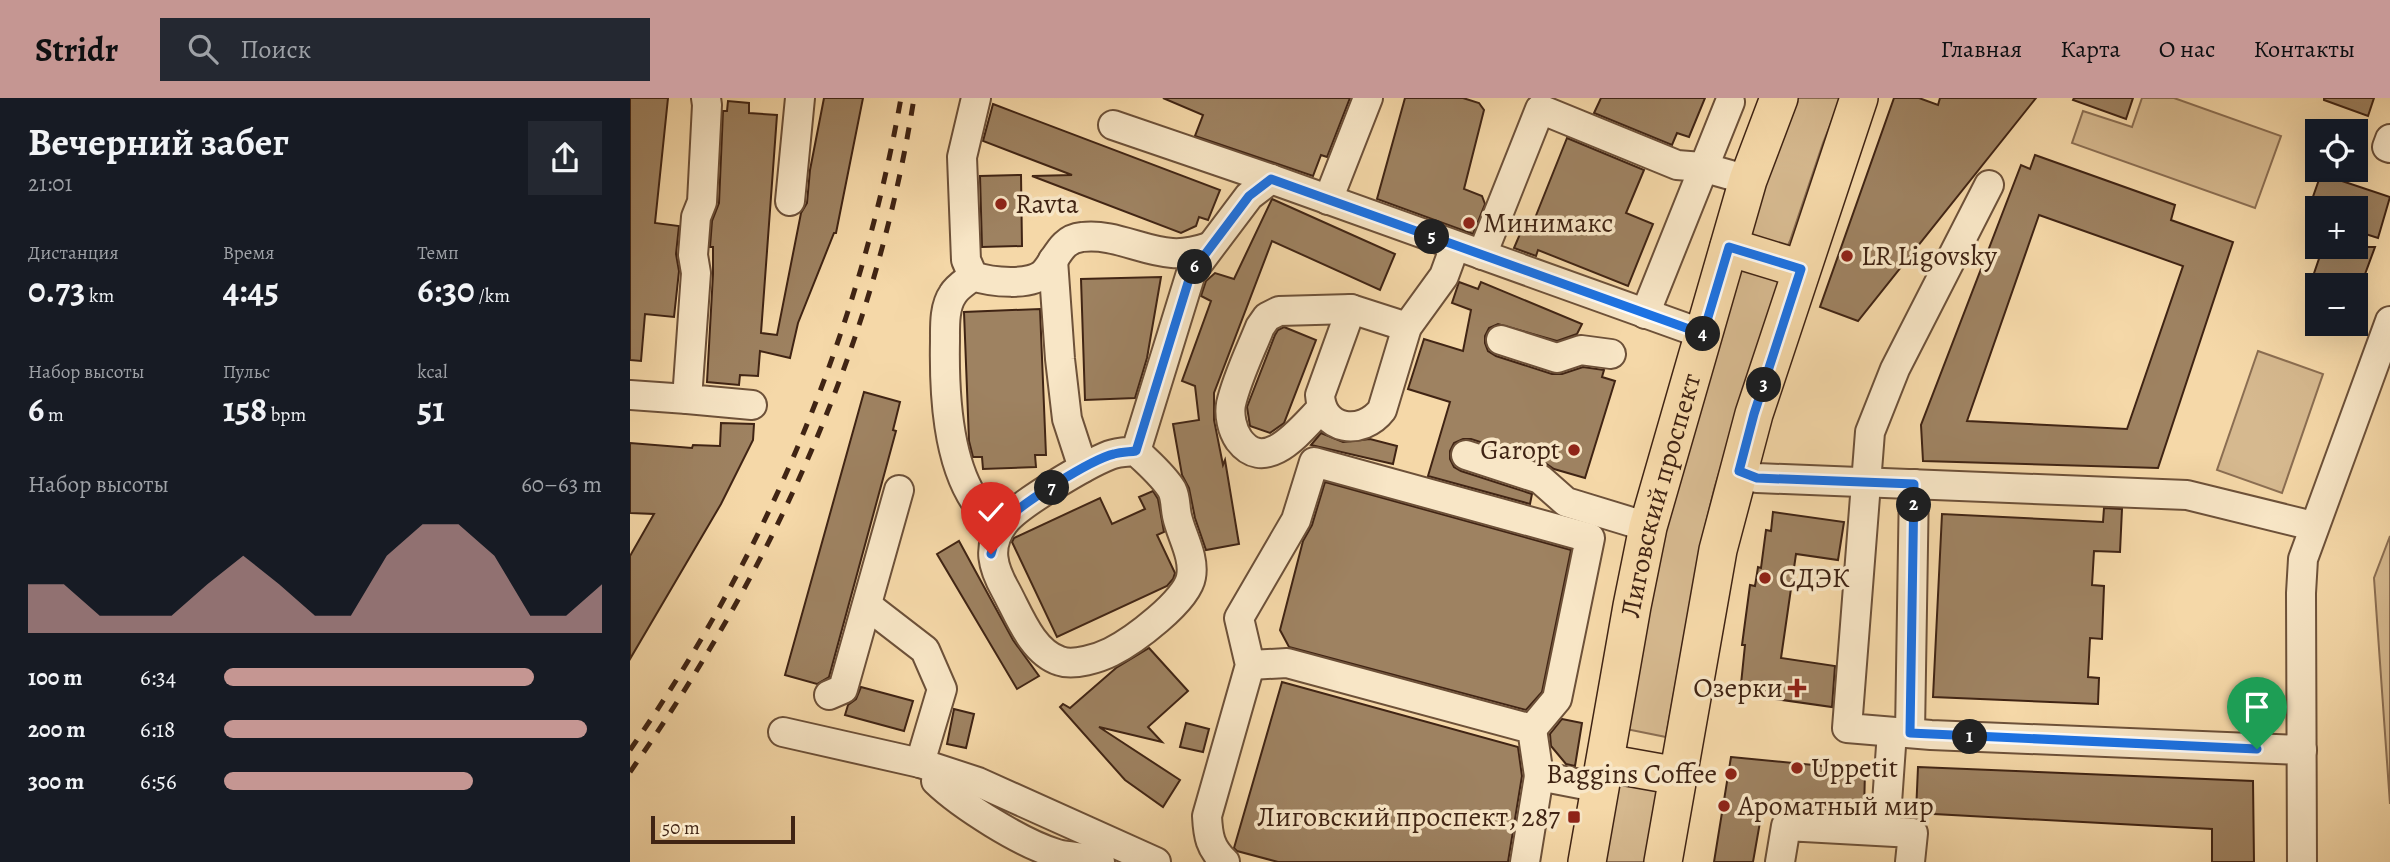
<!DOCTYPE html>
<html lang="ru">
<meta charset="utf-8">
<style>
:root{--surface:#171b24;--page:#242831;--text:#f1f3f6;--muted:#9ea1a6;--accent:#c59692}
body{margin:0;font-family:Alegreya,serif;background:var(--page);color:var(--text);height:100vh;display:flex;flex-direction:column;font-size:26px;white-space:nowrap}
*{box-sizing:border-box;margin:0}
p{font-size:23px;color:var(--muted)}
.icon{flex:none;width:38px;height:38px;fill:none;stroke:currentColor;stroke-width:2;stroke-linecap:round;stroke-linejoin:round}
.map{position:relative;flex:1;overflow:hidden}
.sheet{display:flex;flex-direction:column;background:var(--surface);width:630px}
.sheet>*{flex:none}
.fabs{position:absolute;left:1675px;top:21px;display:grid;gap:14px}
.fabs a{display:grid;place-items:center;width:63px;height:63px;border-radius:0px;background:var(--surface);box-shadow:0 7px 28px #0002;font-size:35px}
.scale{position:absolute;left:21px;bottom:18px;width:144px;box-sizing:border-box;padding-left:7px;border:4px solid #402414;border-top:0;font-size:19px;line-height:24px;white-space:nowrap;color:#402414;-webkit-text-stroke:5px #f8e6c6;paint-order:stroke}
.pin{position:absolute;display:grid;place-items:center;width:60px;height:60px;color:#fff;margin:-72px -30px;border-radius:50% 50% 50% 0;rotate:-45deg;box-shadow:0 0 7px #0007}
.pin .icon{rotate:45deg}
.km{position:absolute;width:35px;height:35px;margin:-18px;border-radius:50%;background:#222;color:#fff;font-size:19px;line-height:35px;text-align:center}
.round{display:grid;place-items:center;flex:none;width:74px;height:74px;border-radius:0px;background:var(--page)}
.head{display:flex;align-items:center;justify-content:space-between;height:119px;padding:0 28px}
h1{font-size:38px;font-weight:700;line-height:52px}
.stats{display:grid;grid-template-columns:repeat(3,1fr);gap:10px;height:119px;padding:7px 28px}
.stats div{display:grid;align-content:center}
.stats b{font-size:35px;font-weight:700}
.stats small{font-size:19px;font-weight:400}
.stats p{font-size:19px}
.chart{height:196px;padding:14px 28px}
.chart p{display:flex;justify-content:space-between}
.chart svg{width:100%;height:126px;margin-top:7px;fill:var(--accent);opacity:.7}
ul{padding:0 28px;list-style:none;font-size:23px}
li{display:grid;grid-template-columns:112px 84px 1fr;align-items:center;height:52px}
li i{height:18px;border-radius:9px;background:var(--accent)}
header{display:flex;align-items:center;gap:42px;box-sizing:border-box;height:98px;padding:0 35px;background:var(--accent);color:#111}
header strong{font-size:33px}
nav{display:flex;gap:38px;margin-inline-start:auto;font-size:24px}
.search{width:490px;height:63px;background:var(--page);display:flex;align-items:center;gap:18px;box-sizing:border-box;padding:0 24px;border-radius:0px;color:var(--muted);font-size:26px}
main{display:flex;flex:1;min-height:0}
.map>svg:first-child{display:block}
.green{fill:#d6b98f;stroke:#8b6e52;stroke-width:2}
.building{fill:#9e8261;stroke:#402414;stroke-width:2;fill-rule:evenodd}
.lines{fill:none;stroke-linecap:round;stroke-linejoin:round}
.minor-casing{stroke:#6d5139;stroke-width:32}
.major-casing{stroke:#402414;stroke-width:40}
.minor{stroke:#f8e6c6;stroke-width:28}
.major{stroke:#f5d8a8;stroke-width:37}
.rail{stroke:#402414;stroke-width:5;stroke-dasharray:12 12;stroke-linecap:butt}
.route-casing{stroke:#fff;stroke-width:14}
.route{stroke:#1a73e8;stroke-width:9}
.poi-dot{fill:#8f2418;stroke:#f8e6c6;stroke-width:2.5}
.labels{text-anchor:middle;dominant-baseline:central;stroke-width:7;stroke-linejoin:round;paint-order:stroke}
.poi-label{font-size:28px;fill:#402414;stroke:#f8e6c6;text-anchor:start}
.street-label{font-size:28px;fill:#402414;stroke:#f8e6c6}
</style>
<header>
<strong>Stridr</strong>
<div class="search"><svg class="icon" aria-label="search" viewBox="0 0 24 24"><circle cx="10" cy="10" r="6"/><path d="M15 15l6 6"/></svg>Поиск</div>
<nav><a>Главная</a><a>Карта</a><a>О нас</a><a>Контакты</a></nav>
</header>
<main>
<section class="sheet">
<div class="head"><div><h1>Вечерний забег</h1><p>21:01</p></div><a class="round"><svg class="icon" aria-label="share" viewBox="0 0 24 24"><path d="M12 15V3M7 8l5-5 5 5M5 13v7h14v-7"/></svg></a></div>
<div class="stats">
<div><p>Дистанция</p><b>0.73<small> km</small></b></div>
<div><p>Время</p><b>4:45</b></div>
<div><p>Темп</p><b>6:30<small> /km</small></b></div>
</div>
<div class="stats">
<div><p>Набор высоты</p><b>6<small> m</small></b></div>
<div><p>Пульс</p><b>158<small> bpm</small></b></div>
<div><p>kcal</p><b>51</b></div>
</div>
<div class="chart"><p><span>Набор высоты</span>60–63 m</p>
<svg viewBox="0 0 160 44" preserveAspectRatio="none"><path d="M0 44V27L10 27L20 38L30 38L40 38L50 27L60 17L70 27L80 38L90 38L100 17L110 6L120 6L130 17L140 38L150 38L160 27V44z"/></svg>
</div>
<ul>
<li><b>100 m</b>6:34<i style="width:82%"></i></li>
<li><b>200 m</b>6:18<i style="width:96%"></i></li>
<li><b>300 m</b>6:56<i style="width:66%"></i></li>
</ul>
</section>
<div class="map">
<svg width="1760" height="764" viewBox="0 0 1760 764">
<rect width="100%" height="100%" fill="#f5d8a8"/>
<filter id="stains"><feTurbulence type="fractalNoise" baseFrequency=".00286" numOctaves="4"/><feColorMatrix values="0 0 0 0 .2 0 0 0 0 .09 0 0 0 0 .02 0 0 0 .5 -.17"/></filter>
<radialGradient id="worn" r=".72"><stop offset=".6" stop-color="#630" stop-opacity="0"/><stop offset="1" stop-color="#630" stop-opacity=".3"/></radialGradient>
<!-- green -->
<g class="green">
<path d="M 1165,0 L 1211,0 L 1193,45 L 1160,143 L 1158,147 L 1153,148 L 1121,137 L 1120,133 Z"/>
<path d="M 1512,0 L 1544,0 L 1651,38 L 1625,110 L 1442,45 L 1453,13 L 1502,29 Z"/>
<path d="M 1111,172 L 1148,181 L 1148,185 L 1085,388 L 1071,445 L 1036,639 L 996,631 L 1033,433 Z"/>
<path d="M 1628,253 L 1693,276 L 1652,395 L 1587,372 Z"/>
<path d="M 1760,438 L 1760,706 L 1744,480 Z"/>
<path d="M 987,679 L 1034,688 L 1021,764 L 973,764 Z"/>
</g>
<!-- building -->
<g class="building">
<path d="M 0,0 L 38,0 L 25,125 L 49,128 L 46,156 L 49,173 L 44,219 L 15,216 L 11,263 L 0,262 Z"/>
<path d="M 194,0 L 233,0 L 206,135 L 204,135 L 168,225 L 160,260 L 130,253 L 128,278 L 110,277 L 109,287 L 77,284 L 83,176 L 83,149 L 80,149 L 82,123 L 89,105 L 93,13 L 97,13 L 98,3 L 119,5 L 119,15 L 147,17 L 131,235 L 147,237 L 171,115 L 177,105 L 180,72 Z"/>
<path d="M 533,0 L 720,0 L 697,59 L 691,57 L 683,78 L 565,38 L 573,17 Z"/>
<path d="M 775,0 L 833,0 L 849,5 L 854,12 L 834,91 L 852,98 L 855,106 L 843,136 L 747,101 Z"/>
<path d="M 971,0 L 1075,0 L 1059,39 L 1047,35 L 1042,47 L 964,15 Z"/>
<path d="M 1264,0 L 1289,0 L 1308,7 L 1310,0 L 1406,0 L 1228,223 L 1190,209 Z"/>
<path d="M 1444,0 L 1503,0 L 1496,21 L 1443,2 Z"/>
<path d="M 1694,0 L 1744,0 L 1738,18 L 1694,2 Z"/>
<path d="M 363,6 L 590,92 L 578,122 L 569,119 L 566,128 L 551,135 L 402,78 L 442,77 L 353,43 Z"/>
<path d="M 937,40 L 1014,72 L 996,115 L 1023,126 L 998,188 L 908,152 L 906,158 L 884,150 L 896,122 L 903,125 Z"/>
<path d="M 1405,57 L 1545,107 L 1541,122 L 1603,144 L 1528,370 L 1293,363 L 1291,327 L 1391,67 L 1400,71 ZM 1409,117 L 1553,168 L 1497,331 L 1337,323 Z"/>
<path d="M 1691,76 L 1760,99 L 1748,140 L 1726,133 L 1726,110 L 1679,110 Z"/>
<path d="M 391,77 L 392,148 L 352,149 L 350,78 Z"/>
<path d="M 642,101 L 765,156 L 750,192 L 642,143 L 584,295 L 584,322 L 593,367 L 595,362 L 609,446 L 576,452 L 565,420 L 559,390 L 552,377 L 543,326 L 569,322 L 565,288 L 552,283 L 581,203 L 571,198 L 576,183 L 585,175 L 604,181 Z"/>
<path d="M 1693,149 L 1745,149 L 1731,187 L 1680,187 Z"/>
<path d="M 531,179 L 517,260 L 505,300 L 455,302 L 451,181 Z"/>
<path d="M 829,184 L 848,191 L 851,184 L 952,226 L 947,236 L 927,243 L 868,226 L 859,230 L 855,238 L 855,245 L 858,253 L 866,258 L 922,276 L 932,276 L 953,269 L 974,272 L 972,279 L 985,283 L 955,380 L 924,371 L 915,365 L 841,341 L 833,341 L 824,345 L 820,353 L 820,361 L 824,369 L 831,373 L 902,396 L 900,406 L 798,378 L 820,304 L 778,291 L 794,241 L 833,253 L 841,212 L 822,205 Z"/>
<path d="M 410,211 L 416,357 L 405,357 L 406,369 L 353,371 L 352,359 L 343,359 L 339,343 L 334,214 Z"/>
<path d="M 654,229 L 686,242 L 654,325 L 640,335 L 620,328 L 617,309 L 645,237 L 648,232 Z"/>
<path d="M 234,294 L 270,304 L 263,332 L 266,333 L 199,579 L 187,586 L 155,577 Z"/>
<path d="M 91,325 L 124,326 L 123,342 L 91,406 L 0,561 L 0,458 L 24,416 L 0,415 L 0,345 L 62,350 L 63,347 L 90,348 Z"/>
<path d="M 691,335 L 713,344 L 740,341 L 767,348 L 763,366 L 681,347 Z"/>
<path d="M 695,384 L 941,452 L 912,594 L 896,612 L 659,549 L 650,532 L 673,443 L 682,427 Z"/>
<path d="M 523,393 L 528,401 L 534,434 L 527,437 L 545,475 L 543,481 L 537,488 L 427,539 L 382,444 L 384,440 L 470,400 L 482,426 L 515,411 L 509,399 Z"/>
<path d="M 1474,410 L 1492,411 L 1490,454 L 1464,453 L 1462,487 L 1474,488 L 1472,541 L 1460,540 L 1458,579 L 1469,580 L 1468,606 L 1303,599 L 1312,416 L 1473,424 Z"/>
<path d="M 1143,414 L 1214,424 L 1208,462 L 1166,456 L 1151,560 L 1205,568 L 1202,609 L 1110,596 L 1115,547 L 1112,547 L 1120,487 L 1125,488 L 1128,469 L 1131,470 L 1136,432 L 1141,433 Z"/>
<path d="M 329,443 L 383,542 L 409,578 L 387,591 L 307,456 Z"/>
<path d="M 519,550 L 558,593 L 518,629 L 532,644 L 469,629 L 550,682 L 533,709 L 495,682 L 430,609 L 433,606 L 440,610 L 486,570 Z"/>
<path d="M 652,584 L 888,649 L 892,678 L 878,764 L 648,764 L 607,753 L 604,750 Z"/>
<path d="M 231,589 L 283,603 L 274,633 L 215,617 L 218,607 L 226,601 Z"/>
<path d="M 324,611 L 344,616 L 336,650 L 317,646 Z"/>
<path d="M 932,621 L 952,625 L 945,668 L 936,666 L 921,648 L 920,636 Z"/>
<path d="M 556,625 L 579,631 L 573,654 L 550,649 Z"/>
<path d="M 1101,659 L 1235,672 L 1234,714 L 1133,707 L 1123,764 L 1084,764 Z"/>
<path d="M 1288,669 L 1623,683 L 1624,764 L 1582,764 L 1582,731 L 1286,715 Z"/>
</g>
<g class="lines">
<defs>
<g id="minor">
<path d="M 76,0 L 77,7 L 72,104 L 66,119 L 63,157 L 66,175 L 57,301 L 122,307"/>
<path d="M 346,0 L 332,59 L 336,162 L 343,178 C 360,184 402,189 415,174 C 427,160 431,141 452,139 C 483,135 512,153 542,155 C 555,156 567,153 579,149"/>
<path d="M 483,27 L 641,81 L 1073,236"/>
<path d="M 1760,41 L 1757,49 L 1760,50"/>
<path d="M 1359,87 L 1265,271 L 1240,334 L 1217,630 L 1301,637 L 1672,652"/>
<path d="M 698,102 L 738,0"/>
<path d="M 160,103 L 170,0"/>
<path d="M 852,157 L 910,11 L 1047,67 L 1072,69 L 1118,82"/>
<path d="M 423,162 L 430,261 L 437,321 L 453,370"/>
<path d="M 343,178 C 337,183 327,189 323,196 C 314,209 315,228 315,243 C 314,294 317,364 347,406 C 353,415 365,420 374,424"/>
<path d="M 721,211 L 690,297 C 692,333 732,338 752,312 L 777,229 L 814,178 L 825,148"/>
<path d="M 1015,216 L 1100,4"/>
<path d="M 871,242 L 927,260 L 951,252 L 981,256"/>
<path d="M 0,297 L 57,301"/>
<path d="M 691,311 C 671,331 636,378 609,342 C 602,332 599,317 601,306 C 607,280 620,254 630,229 L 637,219 L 649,213 L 721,211 L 777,229"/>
<path d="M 506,353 C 518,365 533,377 542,392 C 546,400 545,409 547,418 C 551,437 565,459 561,479 C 557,503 503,543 481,554 C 469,560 444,568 430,563 C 402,554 389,517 376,493 C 363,470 356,449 374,425 C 387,407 457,366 480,357 C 488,354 498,354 506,353 L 561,175 L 619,98 L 641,81"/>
<path d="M 836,357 L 910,381 L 936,404 L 1018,429"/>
<path d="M 1109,373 L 1127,380 L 1557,397 L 1683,428"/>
<path d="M 238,508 L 295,552 L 312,591 L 290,665"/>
<path d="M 620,567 L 657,565 L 902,631 L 909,678"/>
<path d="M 199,597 L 213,591 L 269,392"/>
<path d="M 153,634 L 290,665 L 348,684 L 526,764"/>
<path d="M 1280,635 L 1284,386"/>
<path d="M 306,683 C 332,708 391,745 427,756 C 441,760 456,758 470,764"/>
<path d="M 1255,733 L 1262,634"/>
<path d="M 595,764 C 580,750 578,738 577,718 L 620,567 L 609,520 L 666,422 L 684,364 L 960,440 L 927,601 L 902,631"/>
<path d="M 895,764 L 909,678 L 971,690"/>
<path d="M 1150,764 L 1156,728 L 1283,735 L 1280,764"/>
<path d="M 1672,764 L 1671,495 L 1673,461 L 1760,223"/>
</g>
<g id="major">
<path d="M 1099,149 L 1171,171"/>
<path d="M 975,665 L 1048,678"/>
<path id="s1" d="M 957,764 L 1002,508 L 1018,429 L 1118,82 L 1149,0"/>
<path d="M 1033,764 L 1088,452 L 1124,316 L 1229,0"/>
</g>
</defs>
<!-- minor casing -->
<use href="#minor" class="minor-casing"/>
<!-- major casing -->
<use href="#major" class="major-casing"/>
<!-- minor -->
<use href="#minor" class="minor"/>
<!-- major -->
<use href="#major" class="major"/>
<!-- rail -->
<g class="rail">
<path d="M 0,652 C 137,456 229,235 271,0"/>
<path d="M 0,674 C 143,470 245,248 284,0"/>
</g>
</g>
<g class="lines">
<defs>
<path id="route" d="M 361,456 C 364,445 367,435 373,426 C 386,408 462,361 484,356 C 491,354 499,354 506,353 L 561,175 L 619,98 L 641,81 L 1073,236 L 1099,149 L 1171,171 L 1124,316 L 1109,373 L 1127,380 L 1284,386 L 1280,635 L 1627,651"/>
</defs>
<!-- route casing -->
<use href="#route" class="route-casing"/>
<!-- route -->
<use href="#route" class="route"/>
</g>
<!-- markers -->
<g class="poi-dot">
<circle cx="371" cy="106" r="7"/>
<circle cx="839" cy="125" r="7"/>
<circle cx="1217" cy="158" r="7"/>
<circle cx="944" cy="352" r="7"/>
<circle cx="1135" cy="480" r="7"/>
<path d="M1163.5 579.5h7v7h7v7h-7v7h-7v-7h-7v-7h7z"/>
<circle cx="1167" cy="670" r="7"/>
<circle cx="1101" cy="676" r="7"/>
<circle cx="1094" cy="708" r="7"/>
<rect x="937" y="712" width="14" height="14" rx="3.5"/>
</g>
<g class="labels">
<!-- poi labels -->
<g class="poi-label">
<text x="385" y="106">Ravta</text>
<text x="853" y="125">Минимакс</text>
<text x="1231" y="158">LR Ligovsky</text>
<text x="930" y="352" text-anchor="end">Garopt</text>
<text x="1149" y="480">СДЭК</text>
<text x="1153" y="590" text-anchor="end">Озерки</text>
<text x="1181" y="670">Uppetit</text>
<text x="1087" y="676" text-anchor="end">Baggins Coffee</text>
<text x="1108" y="708">Ароматный мир</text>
<text x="930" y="719" text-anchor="end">Лиговский проспект, 287</text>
</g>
<!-- street labels -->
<g class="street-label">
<text stroke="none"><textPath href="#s1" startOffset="374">Лиговский проспект</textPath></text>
</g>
</g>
<rect width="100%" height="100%" filter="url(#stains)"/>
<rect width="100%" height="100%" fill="url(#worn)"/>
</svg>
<div class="fabs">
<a><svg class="icon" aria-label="locate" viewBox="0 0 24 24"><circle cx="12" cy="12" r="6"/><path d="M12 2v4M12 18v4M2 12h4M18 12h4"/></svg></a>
<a>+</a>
<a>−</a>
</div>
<div class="scale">50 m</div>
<div class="pin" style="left:1627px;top:651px;background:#1e9e55"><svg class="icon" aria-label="arrive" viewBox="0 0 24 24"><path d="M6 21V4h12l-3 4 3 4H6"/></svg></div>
<div class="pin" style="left:361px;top:456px;background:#d93025"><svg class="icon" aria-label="check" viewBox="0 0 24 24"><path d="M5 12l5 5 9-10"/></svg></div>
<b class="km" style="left:1340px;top:639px">1</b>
<b class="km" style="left:1284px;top:407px">2</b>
<b class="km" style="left:1134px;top:287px">3</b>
<b class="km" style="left:1073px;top:236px">4</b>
<b class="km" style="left:802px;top:139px">5</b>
<b class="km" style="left:565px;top:169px">6</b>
<b class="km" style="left:422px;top:390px">7</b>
</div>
</main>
